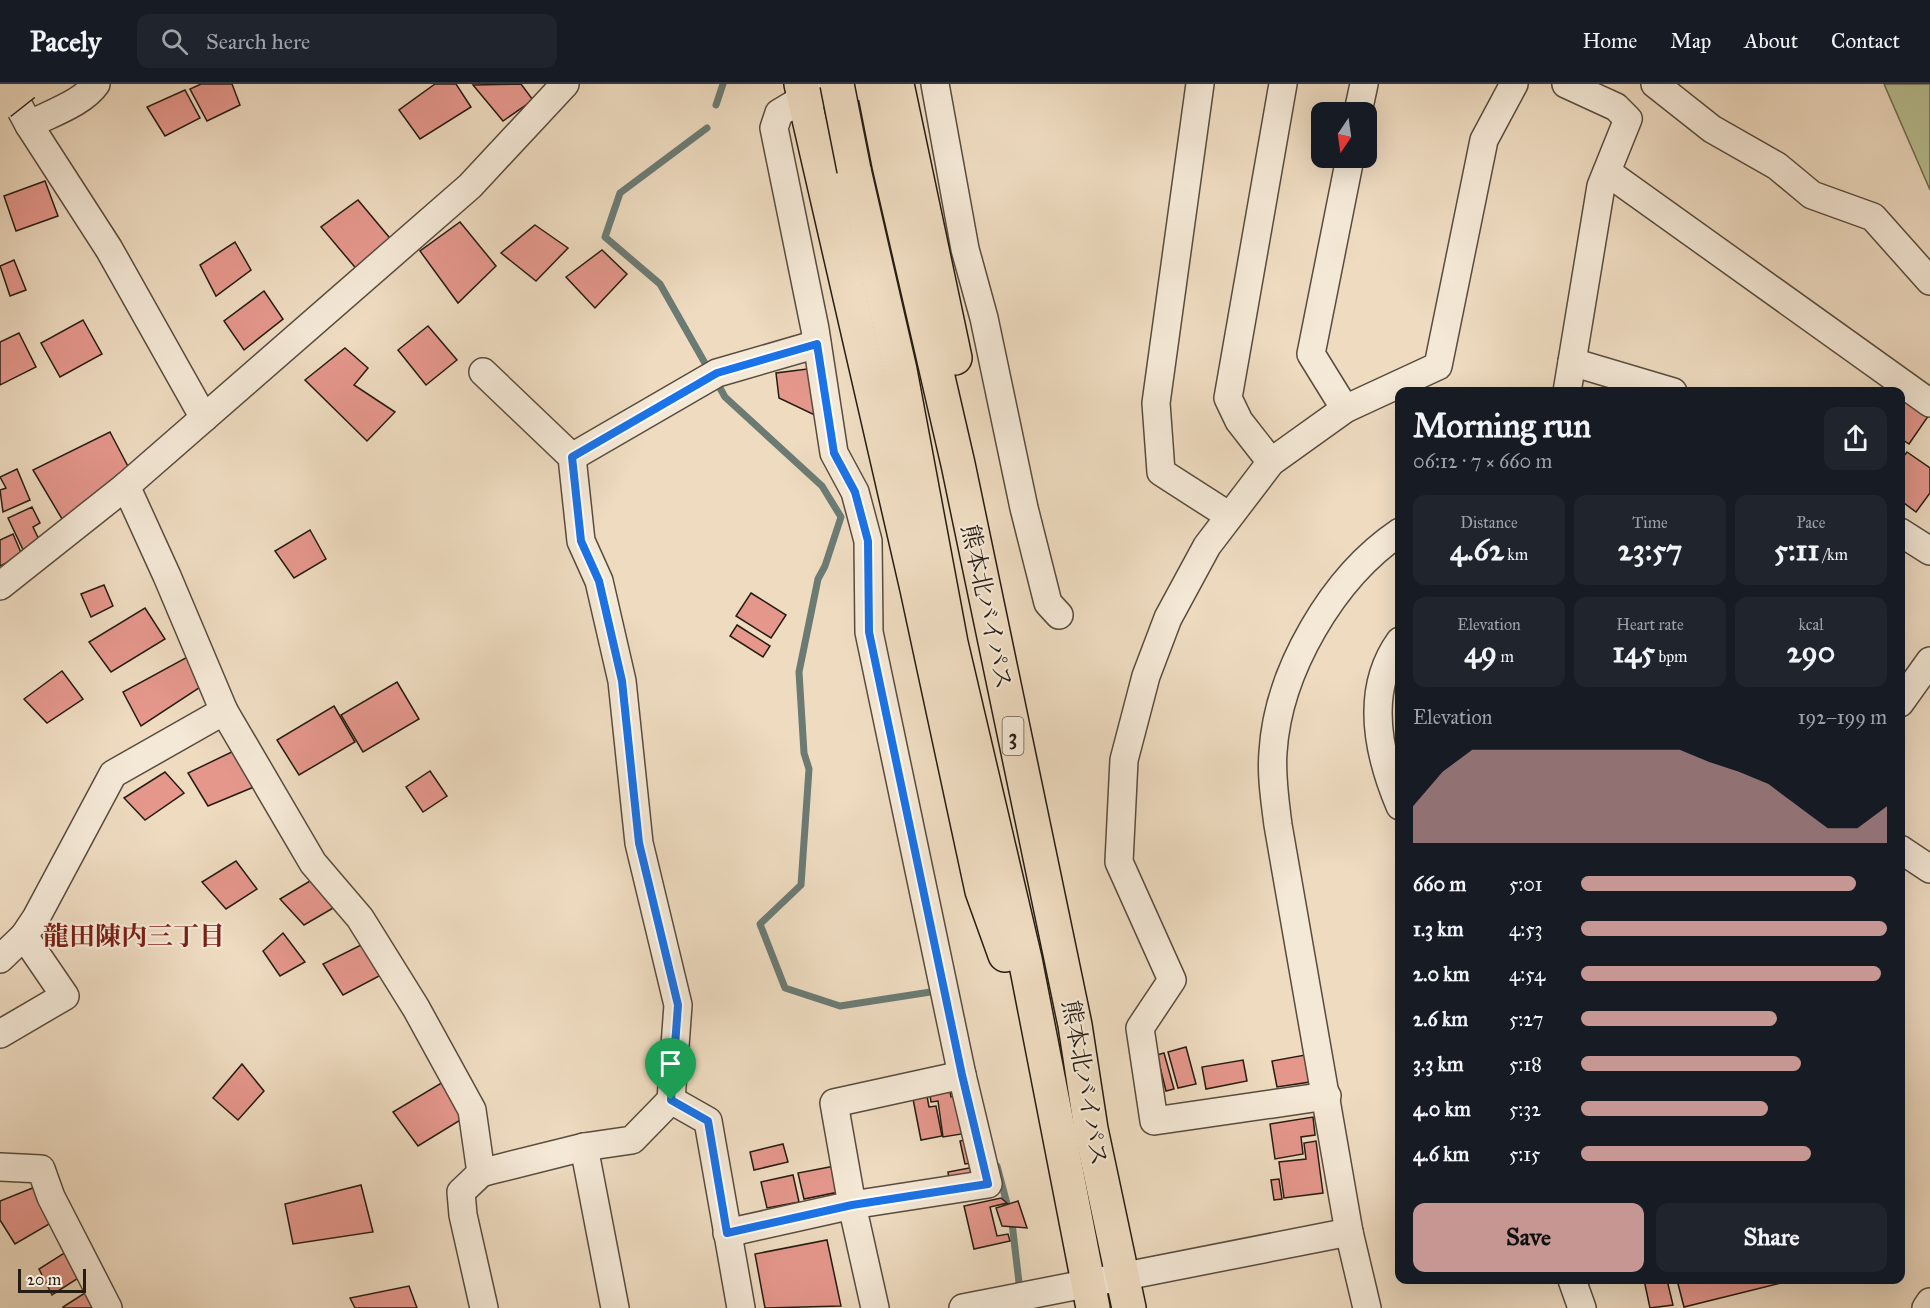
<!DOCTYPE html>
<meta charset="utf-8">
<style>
:root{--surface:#171b24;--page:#20242c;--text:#f1f3f6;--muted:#9ea1a6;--line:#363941;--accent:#c59692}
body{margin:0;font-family:"IM FELL Great Primer","Noto Serif JP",serif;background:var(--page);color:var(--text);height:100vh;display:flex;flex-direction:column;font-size:22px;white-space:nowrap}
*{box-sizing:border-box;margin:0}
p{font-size:20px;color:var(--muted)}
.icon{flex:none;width:33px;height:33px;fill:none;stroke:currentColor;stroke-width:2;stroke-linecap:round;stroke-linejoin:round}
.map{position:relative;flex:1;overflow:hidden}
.panel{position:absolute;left:1395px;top:303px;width:510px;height:897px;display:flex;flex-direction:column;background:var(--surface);border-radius:12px;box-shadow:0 6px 24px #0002}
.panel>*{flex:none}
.needle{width:39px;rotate:193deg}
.buttons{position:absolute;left:1311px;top:18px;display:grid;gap:12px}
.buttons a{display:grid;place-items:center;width:66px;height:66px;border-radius:12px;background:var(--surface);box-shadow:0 6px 24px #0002;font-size:30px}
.scale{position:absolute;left:18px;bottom:15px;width:68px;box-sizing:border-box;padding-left:6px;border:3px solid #261c12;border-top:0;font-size:16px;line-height:21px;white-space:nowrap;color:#261c12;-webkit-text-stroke:4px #f4e8d6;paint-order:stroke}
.pin{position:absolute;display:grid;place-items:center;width:51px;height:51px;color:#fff;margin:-62px -26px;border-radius:50% 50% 50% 0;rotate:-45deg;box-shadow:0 0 6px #0007}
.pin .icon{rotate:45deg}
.round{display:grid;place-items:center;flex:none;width:63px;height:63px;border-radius:12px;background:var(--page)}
.head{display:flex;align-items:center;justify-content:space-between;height:102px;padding:0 18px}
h1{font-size:33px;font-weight:700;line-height:45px}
.metrics{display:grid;grid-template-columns:repeat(3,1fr);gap:9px;height:102px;padding:6px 18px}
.metrics div{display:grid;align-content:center;border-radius:12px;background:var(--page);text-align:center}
.metrics b{font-size:30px;font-weight:700}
.metrics small{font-size:16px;font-weight:400}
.metrics p{font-size:16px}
.chart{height:168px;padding:12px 18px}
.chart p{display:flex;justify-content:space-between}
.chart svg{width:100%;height:108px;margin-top:6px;fill:var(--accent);opacity:.7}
.cta{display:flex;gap:12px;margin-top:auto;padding:12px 18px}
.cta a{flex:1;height:69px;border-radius:12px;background:var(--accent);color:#111;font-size:24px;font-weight:700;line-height:69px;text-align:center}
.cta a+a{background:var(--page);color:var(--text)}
ul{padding:0 18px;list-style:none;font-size:20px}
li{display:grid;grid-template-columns:96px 72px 1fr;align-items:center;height:45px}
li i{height:15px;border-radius:8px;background:var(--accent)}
header{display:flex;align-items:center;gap:36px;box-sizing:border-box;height:84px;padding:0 30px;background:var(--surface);border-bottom:2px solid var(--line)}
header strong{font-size:28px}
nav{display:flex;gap:33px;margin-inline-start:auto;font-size:21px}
.search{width:420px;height:54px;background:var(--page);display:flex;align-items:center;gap:15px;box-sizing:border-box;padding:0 21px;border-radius:12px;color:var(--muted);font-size:22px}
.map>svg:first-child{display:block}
.green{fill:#b8c092;stroke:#6f6e52;stroke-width:1.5}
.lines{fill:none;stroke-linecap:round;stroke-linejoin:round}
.stream{stroke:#6b7b74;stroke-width:7}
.building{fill:#e5978c;stroke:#261c12;stroke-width:1.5}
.minor-casing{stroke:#584c3e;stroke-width:30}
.highway-casing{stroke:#261c12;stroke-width:36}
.minor{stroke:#f4e8d6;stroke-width:27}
.highway{stroke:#eedbc0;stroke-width:33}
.major-bridge-casing{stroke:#261c12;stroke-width:36;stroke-linecap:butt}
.highway-bridge-casing{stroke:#261c12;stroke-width:36;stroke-linecap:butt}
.major-bridge{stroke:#eedbc0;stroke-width:33}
.highway-bridge{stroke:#eedbc0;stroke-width:33}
.route-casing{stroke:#fff;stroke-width:12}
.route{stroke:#1a73e8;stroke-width:8}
.labels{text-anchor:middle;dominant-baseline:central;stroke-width:4.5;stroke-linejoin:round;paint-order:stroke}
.shield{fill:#f4e8d6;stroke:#64594d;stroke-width:1.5}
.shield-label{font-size:22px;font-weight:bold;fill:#261c12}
.street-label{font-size:24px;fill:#261c12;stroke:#f4e8d6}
.neighbourhood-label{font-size:26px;font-weight:bold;fill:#7a1f14;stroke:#f4e8d6}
</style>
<header>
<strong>Pacely</strong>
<div class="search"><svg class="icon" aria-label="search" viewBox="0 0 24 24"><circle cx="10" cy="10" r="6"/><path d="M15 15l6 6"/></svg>Search here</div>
<nav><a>Home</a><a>Map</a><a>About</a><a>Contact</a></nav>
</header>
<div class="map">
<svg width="1930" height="1224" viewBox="0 0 1930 1224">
<rect width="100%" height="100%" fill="#eedbc0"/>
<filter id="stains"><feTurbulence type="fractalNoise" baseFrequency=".00333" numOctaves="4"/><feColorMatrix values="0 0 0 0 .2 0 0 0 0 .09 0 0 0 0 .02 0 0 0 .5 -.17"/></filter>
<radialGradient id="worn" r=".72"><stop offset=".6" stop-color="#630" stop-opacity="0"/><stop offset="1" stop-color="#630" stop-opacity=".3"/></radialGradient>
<!-- green -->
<path class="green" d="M 1884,0 L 1930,0 L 1930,106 Z"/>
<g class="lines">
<!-- stream -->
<g class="stream">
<path d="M 716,21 L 723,0"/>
<path d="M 707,44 L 620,109 L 605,153 L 660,200 L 710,288"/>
<path d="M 716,297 L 725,313 L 822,402 L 841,433 L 825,482 L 818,495 L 799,588 L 804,669 L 809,685 L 801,801 L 760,840 L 785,904 L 840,922 L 937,907"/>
<path d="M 997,1082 L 1012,1139 L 1020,1207"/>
</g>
</g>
<!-- building -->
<g class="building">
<path d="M 201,0 L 232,0 L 240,21 L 207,37 L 190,5 Z"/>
<path d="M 435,0 L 456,0 L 471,23 L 420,55 L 399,26 Z"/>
<path d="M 521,0 L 533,16 L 503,37 L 473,1 Z"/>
<path d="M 185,6 L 200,34 L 165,52 L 147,23 Z"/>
<path d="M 45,97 L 58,132 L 16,147 L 4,112 Z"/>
<path d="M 358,116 L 394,159 L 359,188 L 321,143 Z"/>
<path d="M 460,138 L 496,182 L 458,219 L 420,167 Z"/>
<path d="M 535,141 L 568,164 L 536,197 L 501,169 Z"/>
<path d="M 235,158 L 251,186 L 216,212 L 200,181 Z"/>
<path d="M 602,166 L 627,190 L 595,224 L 566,193 Z"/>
<path d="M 14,176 L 26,206 L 10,212 L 0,182 Z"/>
<path d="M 264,207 L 283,235 L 244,266 L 224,237 Z"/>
<path d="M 83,236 L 102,270 L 60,293 L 41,259 Z"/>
<path d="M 428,242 L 457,276 L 426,301 L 398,266 Z"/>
<path d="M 19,249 L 36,283 L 0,301 L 0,258 Z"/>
<path d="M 345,264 L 368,284 L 354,301 L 395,328 L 367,357 L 305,296 Z"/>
<path d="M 815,284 L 821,334 L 779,314 L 776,289 Z"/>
<path d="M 1900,311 L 1929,331 L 1909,360 L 1900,354 Z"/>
<path d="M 110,348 L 132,390 L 65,440 L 33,386 Z"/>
<path d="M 1907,368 L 1930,384 L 1930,409 L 1916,428 L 1900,416 L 1900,377 Z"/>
<path d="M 17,385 L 30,416 L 3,428 L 0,406 L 6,404 L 0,393 Z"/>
<path d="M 32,423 L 40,439 L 33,443 L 43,464 L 26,472 L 8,434 Z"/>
<path d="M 310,446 L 326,475 L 294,494 L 275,467 Z"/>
<path d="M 13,450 L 22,471 L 0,482 L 0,456 Z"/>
<path d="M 104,501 L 113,522 L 91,533 L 81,510 Z"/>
<path d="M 751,509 L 786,531 L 771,554 L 736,532 Z"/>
<path d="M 145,524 L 165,555 L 111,588 L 89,558 Z"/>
<path d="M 737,541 L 770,562 L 763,573 L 730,552 Z"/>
<path d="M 191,571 L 202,602 L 141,642 L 123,608 Z"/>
<path d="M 62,587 L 83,615 L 47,639 L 24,615 Z"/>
<path d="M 397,598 L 419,635 L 363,668 L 341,631 Z"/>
<path d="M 334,622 L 355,658 L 299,691 L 277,656 Z"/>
<path d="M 240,664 L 261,700 L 208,722 L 188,689 Z"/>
<path d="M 430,687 L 447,712 L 423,728 L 406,703 Z"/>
<path d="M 165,688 L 184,709 L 145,736 L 124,714 Z"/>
<path d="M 236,777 L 257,805 L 226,825 L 202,798 Z"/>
<path d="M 315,794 L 335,823 L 304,841 L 280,815 Z"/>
<path d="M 283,849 L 305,878 L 280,892 L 263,867 Z"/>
<path d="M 363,860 L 383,890 L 343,911 L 323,880 Z"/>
<path d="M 1186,963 L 1196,1000 L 1178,1004 L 1168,968 Z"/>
<path d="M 1164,969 L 1174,1005 L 1166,1007 L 1157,971 Z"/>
<path d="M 1305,971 L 1310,998 L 1277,1003 L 1272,977 Z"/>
<path d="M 1243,976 L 1247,997 L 1206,1005 L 1202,983 Z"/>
<path d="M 242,980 L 264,1007 L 238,1036 L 213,1014 Z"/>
<path d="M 448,995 L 467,1032 L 418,1062 L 393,1028 Z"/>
<path d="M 950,1008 L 951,1013 L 968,1010 L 974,1048 L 943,1053 L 938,1017 L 931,1018 L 930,1011 Z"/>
<path d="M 927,1012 L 929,1023 L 936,1022 L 942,1052 L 921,1056 L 913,1015 Z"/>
<path d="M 1313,1033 L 1315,1051 L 1301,1053 L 1303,1070 L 1275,1075 L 1270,1040 Z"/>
<path d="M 975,1054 L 979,1078 L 965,1080 L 960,1057 Z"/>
<path d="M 1316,1057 L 1323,1109 L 1284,1114 L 1279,1078 L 1306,1075 L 1304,1059 Z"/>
<path d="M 783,1060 L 788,1078 L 754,1086 L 750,1068 Z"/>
<path d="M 840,1081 L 836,1118 L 834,1109 L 804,1115 L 798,1089 Z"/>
<path d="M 980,1082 L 981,1091 L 949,1096 L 948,1088 Z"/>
<path d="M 793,1091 L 799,1118 L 767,1124 L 761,1098 Z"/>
<path d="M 1279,1095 L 1282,1115 L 1274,1116 L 1271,1096 Z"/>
<path d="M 361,1101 L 373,1148 L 293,1160 L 285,1120 Z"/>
<path d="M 35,1103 L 51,1139 L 15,1160 L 0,1136 L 0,1117 Z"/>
<path d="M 1001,1114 L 1007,1119 L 990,1123 L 997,1152 L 1008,1150 L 1010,1157 L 974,1165 L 964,1122 Z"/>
<path d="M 1018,1117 L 1027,1144 L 1002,1142 L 996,1124 Z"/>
<path d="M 827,1156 L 841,1222 L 765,1224 L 755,1170 Z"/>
<path d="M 69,1166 L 83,1191 L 52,1211 L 39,1185 Z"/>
<path d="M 1644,1196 L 1667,1196 L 1673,1221 L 1650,1224 Z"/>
<path d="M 1677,1196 L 1784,1196 L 1785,1198 L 1684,1223 Z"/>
<path d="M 409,1202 L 417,1224 L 355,1224 L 350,1214 Z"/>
<path d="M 91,1205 L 101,1224 L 63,1224 L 63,1223 Z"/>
</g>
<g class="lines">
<defs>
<g id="minor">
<path d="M 7,0 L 29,41 L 109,165 L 204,334"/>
<path d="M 869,0 L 804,14 L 779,29 L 774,44 L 815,245 L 834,369 L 855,408 L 868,457 L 869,548 L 962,991"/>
<path d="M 935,0 L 965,165 L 984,234 L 1024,424 L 1048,519 L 1059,531"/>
<path d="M 1200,0 L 1156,319 L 1161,388 L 1228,431"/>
<path d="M 1566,0 L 1616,23 L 1628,35 L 1601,102 L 1567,308"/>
<path d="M 1655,0 L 1712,45 L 1777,82 L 1812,111 L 1873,133 L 1930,197"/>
<path d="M 1358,28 L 1364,0"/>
<path d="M 29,41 C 49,30 83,19 96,0"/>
<path d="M 1607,88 L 1930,319"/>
<path d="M 1572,278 L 1673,308"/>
<path d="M 483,288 L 572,373 L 581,457 L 599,497 L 622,597 L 639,759 L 678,921 L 671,1016 L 632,1056 L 584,1063 L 492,1086 L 481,1089 L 461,1108 L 463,1131 L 484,1224"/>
<path d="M 1345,325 L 1311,270 L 1350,74"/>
<path d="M 572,373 L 717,289 L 817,260"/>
<path d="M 1271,378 L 1239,337 L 1228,314 L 1283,0"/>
<path d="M 126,402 L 167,492 L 224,627 L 313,779 L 360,834 L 416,924 L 472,1026 L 481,1089"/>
<path d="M 1900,448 L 1930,467"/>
<path d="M 0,502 L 126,402 L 470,102 L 565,0"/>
<path d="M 1400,557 C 1364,607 1378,670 1400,722"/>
<path d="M 1900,619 L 1930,577"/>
<path d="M 1900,765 L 1930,785"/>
<path d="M 0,875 L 24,852 L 36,834 L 113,690 L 224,627"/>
<path d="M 0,950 L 65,912 L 24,852"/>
<path d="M 1327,1012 L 1154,1037 L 1140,944 L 1172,896 L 1119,778 L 1124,676 L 1146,592 L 1168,534 L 1207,462 L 1271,378 L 1345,325 L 1438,282 L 1484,56 L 1514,0"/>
<path d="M 671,1016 L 708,1037 L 741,1224"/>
<path d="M 584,1063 L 615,1224"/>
<path d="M 0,1083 L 41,1085 L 51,1113 L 108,1224"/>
<path d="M 727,1149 L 852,1121 L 988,1100 L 962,991 L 834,1019 L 852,1121 L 875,1224"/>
<path d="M 1572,1196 L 1582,1224"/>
<path d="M 963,1224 L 1349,1148"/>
<path d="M 1367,1224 L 1349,1148 L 1278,741 C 1275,717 1271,692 1273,668 C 1278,587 1333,493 1400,448"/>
<path d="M 1926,1224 L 1930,1218"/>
</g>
<g id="highway">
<path d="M 801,0 L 917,505 L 982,807 L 1005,871"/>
<path d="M 873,0 L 889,81 L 958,380 L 1075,941 L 1091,1045 L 1129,1224"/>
<path d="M 897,0 L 955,274"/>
<path d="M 854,86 L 900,286 L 951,559 L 1025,875 L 1093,1224"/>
</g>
</defs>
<!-- minor casing -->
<use href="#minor" class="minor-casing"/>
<!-- highway casing -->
<use href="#highway" class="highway-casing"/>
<!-- minor -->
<use href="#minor" class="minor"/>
<!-- highway -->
<use href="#highway" class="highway"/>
<defs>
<path id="major-bridge" d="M 0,19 L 24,0"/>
<path id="highway-bridge" d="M 837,0 L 854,86"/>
</defs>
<!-- major-bridge casing -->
<use href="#major-bridge" class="major-bridge-casing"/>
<!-- highway-bridge casing -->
<use href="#highway-bridge" class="highway-bridge-casing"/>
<!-- major-bridge -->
<use href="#major-bridge" class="major-bridge"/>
<!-- highway-bridge -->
<use href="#highway-bridge" class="highway-bridge"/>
</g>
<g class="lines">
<defs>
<path id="route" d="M 817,260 L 834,369 L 855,408 L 868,457 L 869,548 L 962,991 L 988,1100 L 852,1121 L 727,1149 L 708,1037 L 671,1016 L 678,921 L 639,759 L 622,597 L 599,497 L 581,457 L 572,373 L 717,289 Z"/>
</defs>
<!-- route casing -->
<use href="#route" class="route-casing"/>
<!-- route -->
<use href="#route" class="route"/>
</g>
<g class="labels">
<!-- shield labels -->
<rect class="shield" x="1002.5" y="633" width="21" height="38" rx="4.5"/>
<g class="shield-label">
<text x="1013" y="652">3</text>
</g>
<!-- street labels -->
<g class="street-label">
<text transform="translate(987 523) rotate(78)">熊本北バイパス</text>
<text transform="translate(1085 999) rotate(80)">熊本北バイパス</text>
</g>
<!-- neighbourhood labels -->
<g class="neighbourhood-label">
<text x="134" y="852">龍田陳内三丁目</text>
</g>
</g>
<rect width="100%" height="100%" filter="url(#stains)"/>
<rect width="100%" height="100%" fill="url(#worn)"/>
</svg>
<div class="buttons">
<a><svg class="needle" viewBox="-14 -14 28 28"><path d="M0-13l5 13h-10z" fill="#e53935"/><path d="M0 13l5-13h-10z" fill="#9ea1a6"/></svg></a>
</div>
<div class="scale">20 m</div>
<div class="pin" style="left:671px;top:1016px;background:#1e9e55"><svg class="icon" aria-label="arrive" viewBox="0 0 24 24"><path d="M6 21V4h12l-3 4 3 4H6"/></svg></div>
<section class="panel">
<div class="head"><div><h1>Morning run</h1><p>06:12 · 7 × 660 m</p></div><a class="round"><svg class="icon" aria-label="share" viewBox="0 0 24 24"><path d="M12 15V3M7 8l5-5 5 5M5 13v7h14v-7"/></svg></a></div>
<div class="metrics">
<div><p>Distance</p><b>4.62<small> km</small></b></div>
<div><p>Time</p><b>23:57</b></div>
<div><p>Pace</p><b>5:11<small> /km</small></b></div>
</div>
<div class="metrics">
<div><p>Elevation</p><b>49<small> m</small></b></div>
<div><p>Heart rate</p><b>145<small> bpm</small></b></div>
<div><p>kcal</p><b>290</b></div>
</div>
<div class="chart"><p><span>Elevation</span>192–199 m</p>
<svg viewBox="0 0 160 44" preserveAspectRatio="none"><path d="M0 44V29L10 15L20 6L30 6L40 6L50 6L60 6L70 6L80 6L90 6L100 11L110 15L120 20L130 29L140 38L150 38L160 29V44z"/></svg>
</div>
<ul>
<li><b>660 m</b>5:01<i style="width:90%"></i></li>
<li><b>1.3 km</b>4:53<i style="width:100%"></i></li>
<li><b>2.0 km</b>4:54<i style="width:98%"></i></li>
<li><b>2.6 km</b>5:27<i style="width:64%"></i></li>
<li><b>3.3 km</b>5:18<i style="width:72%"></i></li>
<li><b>4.0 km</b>5:32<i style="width:61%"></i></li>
<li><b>4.6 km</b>5:15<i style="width:75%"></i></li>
</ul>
<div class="cta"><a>Save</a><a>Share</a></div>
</section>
</div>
